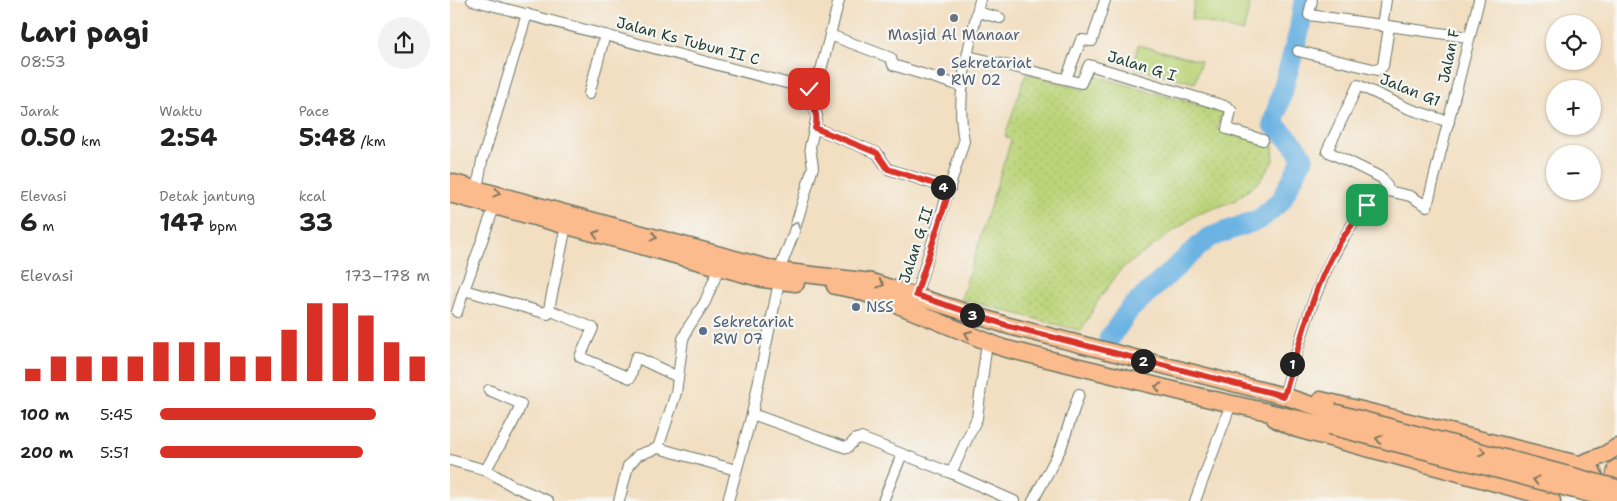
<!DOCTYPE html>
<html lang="id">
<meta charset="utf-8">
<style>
:root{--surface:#fff;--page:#f2f2f2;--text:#222;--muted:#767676;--accent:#d93025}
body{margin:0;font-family:"Shantell Sans",sans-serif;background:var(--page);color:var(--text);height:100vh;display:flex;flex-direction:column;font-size:19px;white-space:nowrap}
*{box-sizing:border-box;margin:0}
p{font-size:16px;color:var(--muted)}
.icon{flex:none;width:28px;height:28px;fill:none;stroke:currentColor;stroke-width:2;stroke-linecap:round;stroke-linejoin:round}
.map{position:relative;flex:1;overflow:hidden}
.panel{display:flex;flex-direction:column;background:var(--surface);width:450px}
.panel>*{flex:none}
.tools{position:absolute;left:1096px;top:15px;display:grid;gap:10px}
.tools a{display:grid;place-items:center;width:55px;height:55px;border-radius:50%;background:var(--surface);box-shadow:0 1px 4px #0004;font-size:25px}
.pin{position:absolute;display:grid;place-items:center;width:42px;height:42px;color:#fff;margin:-21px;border-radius:10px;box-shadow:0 2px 8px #0006}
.km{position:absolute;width:25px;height:25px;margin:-12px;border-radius:50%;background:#222;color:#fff;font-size:14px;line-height:25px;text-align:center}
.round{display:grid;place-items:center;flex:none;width:52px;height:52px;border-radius:26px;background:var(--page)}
.overview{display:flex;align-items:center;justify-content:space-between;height:85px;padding:0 20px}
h1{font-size:28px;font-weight:700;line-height:38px}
.metrics{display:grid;grid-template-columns:repeat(3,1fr);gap:8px;height:85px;padding:5px 20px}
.metrics div{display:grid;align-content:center}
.metrics b{font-size:25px;font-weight:700}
.metrics small{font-size:14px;font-weight:400}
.metrics p{font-size:14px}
.chart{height:140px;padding:10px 20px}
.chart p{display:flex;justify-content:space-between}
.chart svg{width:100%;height:90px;margin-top:5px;stroke:var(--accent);stroke-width:6}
ul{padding:0 20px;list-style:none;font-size:16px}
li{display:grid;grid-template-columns:80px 60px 1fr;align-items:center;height:38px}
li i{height:12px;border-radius:6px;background:var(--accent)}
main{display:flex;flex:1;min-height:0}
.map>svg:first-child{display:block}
.grass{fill:url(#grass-dots);stroke:#6d8856}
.pitch{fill:#bbd479;stroke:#6d8856}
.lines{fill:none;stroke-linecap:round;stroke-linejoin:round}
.river{stroke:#6cb3e3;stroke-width:21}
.minor-casing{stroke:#697565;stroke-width:12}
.primary-casing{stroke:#697565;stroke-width:19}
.trunk-casing{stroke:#697565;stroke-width:20}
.minor{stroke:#fff;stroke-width:10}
.primary{stroke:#fbbb8c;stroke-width:16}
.trunk{stroke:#fbbb8c;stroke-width:18}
.primary-bridge-casing{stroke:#697565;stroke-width:19;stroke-linecap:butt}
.primary-bridge{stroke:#fbbb8c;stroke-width:16}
.oneway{stroke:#82765c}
.oneway2{stroke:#8f9e9a}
.route-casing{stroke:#fff;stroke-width:10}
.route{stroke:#d93025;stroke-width:6}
.worship-dot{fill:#6b7280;stroke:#f6f6f2;stroke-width:2}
.service-dot{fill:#5c6f8a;stroke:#f6f6f2;stroke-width:2}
.labels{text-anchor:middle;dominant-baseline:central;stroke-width:4.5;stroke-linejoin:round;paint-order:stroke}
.worship-label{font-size:15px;fill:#5b616d;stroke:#f6f6f2}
.street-label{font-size:15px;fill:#1f3d34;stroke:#f6f6f2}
.service-label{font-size:15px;fill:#4e5e75;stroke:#f6f6f2;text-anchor:start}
</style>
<main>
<section class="panel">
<div class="overview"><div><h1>Lari pagi</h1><p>08:53</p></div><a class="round"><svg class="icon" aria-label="share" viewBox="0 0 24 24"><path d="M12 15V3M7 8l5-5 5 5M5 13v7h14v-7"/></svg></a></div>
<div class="metrics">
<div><p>Jarak</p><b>0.50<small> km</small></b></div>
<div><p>Waktu</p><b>2:54</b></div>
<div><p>Pace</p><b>5:48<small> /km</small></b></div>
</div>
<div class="metrics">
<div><p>Elevasi</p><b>6<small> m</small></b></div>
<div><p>Detak jantung</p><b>147<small> bpm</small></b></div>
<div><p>kcal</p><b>33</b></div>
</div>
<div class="chart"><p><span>Elevasi</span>173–178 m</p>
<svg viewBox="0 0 160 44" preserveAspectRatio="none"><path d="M5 44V38M15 44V32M25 44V32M35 44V32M45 44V32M55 44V25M65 44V25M75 44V25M85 44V32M95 44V32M105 44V19M115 44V6M125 44V6M135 44V12M145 44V25M155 44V32"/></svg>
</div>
<ul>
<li><b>100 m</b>5:45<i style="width:80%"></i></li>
<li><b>200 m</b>5:51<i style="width:75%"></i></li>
</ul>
</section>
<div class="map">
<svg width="1167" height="501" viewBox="0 0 1167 501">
<defs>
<pattern id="grass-dots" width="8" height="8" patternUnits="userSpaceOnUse" patternTransform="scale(1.25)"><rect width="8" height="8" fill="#bbd479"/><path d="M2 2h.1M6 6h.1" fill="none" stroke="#a0b769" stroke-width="1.8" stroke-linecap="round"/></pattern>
</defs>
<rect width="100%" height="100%" fill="#f6f6f2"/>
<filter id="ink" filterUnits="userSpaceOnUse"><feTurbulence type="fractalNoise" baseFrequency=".02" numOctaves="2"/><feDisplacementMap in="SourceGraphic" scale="10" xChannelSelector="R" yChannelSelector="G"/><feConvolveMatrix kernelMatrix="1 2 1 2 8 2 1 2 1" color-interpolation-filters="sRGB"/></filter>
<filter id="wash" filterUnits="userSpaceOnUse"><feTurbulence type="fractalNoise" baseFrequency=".0096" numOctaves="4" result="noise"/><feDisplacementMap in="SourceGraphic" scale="20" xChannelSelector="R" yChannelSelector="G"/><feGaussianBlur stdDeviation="1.12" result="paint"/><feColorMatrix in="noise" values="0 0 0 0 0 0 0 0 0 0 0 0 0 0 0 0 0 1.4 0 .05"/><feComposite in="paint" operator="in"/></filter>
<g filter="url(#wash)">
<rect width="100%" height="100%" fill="#f2dec0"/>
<!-- grass -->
<path class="grass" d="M 576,73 L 634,90 L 638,74 L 773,112 L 767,129 L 823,145 L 824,160 L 809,182 L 784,201 L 746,215 L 671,269 L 648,301 L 631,331 L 511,299 L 561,140 L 555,136 Z"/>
<!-- pitch -->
<g class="pitch">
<path d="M 745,0 L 801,1 L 793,32 L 741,19 Z"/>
<path d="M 688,45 L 751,61 L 745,83 L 683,67 Z"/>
</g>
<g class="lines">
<!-- river -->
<path class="river" d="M 659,339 L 679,310 L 758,238 L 810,219 L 831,201 L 853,158 L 842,142 L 823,124 L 849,32 L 854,0"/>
</g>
</g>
<g filter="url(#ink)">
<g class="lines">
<defs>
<g id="minor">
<path d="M 22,0 L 359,89"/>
<path d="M 862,0 L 859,15 L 1018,37"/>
<path d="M 527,12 L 550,18"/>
<path d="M 932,26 L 936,0"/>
<path d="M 380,35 L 441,58 L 443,65 L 511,86"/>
<path d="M 848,51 L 927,70 L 933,66 L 939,27"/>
<path d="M 518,56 L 631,83 L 639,65 L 778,107 L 781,110 L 777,129 L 813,140"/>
<path d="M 616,79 L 631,40 L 642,41 L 655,0"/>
<path d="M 139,94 L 155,35"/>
<path d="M 365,128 L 427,153 L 438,169 L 500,189"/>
<path d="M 27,189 L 32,161 L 77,14"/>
<path d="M 937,191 L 937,186 L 932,178 L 877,151 L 908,85 L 957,108 L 999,122"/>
<path d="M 329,271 L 343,235 L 363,167 L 360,147 L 367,116 L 360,96 L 359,89 L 371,70 L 389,0"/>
<path d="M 14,290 L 45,205"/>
<path d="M 466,295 L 514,141 C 505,93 519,47 530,0"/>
<path d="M 99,310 L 143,328 L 130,357 L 180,378 L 186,357 L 228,377"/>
<path d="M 7,312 L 14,290 L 98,314 L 116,226"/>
<path d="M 834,396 C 852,334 868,269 908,217 C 915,207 923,196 934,190 L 960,196 L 977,206 L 1029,0"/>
<path d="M 302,414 L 397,448 L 406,439 L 411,438 L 501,473 L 564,501"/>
<path d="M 208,448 L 226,393 L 233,339 L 238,328 L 255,302 L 269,268"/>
<path d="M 0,460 L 36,470 L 61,485 L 98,501"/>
<path d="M 36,470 C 47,447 63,428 71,404 L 39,390"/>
<path d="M 501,473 L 527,418 L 537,342"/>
<path d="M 169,501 L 178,466 L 188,455 L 208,448 L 286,470"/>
<path d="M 278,501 L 302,414 L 329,282"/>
<path d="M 433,501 L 452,454"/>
<path d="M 583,501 L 611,448 L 629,394"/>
<path d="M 745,501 L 781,404"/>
</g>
<g id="primary">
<path d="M 0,182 L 329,271 L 422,282 L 559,326 L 834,396 L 883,412"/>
<path d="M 0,194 L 313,279 L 346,283"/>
<path d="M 385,286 L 406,290 L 448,305 L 553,348 L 756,398 L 880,426"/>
<path d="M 871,400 L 1140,467 C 1146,477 1148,484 1144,495"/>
<path d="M 825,419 L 847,429 L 1086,494 L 1102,501"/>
<path d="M 1130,464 L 1154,455 L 1167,447"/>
</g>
<path id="trunk" d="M 1159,501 L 1167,469"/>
</defs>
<!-- minor casing -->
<use href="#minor" class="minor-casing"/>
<!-- primary casing -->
<use href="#primary" class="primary-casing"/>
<!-- trunk casing -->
<use href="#trunk" class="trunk-casing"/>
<!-- minor -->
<use href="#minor" class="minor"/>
<!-- primary -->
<use href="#primary" class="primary"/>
<!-- trunk -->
<use href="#trunk" class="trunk"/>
<defs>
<g id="primary-bridge">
<path d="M 883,412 L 1167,488"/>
<path d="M 880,426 L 1167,501"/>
</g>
</defs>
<!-- primary-bridge casing -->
<use href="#primary-bridge" class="primary-bridge-casing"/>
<!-- primary-bridge -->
<use href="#primary-bridge" class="primary-bridge"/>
</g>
<!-- one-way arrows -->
<defs><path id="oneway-chevron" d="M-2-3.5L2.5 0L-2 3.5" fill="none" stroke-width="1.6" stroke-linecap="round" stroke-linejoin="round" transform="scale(1.25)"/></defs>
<g class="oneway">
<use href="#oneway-chevron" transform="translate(47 193) rotate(15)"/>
<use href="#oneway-chevron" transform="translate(146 234) rotate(-164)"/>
<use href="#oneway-chevron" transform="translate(204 237) rotate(16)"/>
<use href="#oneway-chevron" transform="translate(431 284) rotate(16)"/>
<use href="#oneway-chevron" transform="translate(518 334) rotate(-157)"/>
<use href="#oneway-chevron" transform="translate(708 387) rotate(-166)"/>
<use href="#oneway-chevron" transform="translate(929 439) rotate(-165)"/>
<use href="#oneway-chevron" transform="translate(1032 452) rotate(15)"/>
<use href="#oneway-chevron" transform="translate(1086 480) rotate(-165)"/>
</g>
<use class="oneway2" href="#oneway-chevron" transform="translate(346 225) rotate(-72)"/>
</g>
<g class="lines" filter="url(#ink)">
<defs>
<path id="route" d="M 359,89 C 360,103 370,114 365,128 L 427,153 L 438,169 L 500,189 L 466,295 L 559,326 L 834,396 C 849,347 861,294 886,249 C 895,233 906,219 917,205"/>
</defs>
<!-- route casing -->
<use href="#route" class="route-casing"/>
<!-- route -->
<use href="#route" class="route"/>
</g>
<!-- markers -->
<circle class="worship-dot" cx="504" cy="18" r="5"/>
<g class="service-dot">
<circle cx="491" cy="72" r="5"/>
<circle cx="406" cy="307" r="5"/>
<circle cx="253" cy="331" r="5"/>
</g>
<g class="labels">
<!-- worship labels -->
<g class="worship-label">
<text x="504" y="35">Masjid Al Manaar</text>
</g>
<!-- street labels -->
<g class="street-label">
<text transform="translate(238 41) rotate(15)">Jalan Ks Tubun II C</text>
<text transform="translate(999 56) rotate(-78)">Jalan F</text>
<text transform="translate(692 66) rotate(17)">Jalan G I</text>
<text transform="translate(960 90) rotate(22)">Jalan G1</text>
<text transform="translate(466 245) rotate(-72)">Jalan G II</text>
</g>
<!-- service labels -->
<g class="service-label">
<text x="501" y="63">Sekretariat<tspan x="501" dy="17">RW 02</tspan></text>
<text x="416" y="307">NSS</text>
<text x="263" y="322">Sekretariat<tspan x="263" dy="17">RW 07</tspan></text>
</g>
</g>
</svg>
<div class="tools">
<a><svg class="icon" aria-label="locate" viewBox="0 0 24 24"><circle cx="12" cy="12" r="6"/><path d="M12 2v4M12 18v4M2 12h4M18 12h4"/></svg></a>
<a>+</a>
<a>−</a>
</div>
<div class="pin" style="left:917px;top:205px;background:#1e9e55"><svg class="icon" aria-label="arrive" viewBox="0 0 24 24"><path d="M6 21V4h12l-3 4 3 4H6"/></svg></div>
<div class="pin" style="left:359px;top:89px;background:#d93025"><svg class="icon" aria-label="check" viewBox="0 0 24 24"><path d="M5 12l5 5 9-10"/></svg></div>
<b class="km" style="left:842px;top:364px">1</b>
<b class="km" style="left:693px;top:361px">2</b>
<b class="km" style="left:522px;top:315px">3</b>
<b class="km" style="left:493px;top:187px">4</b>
</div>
</main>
